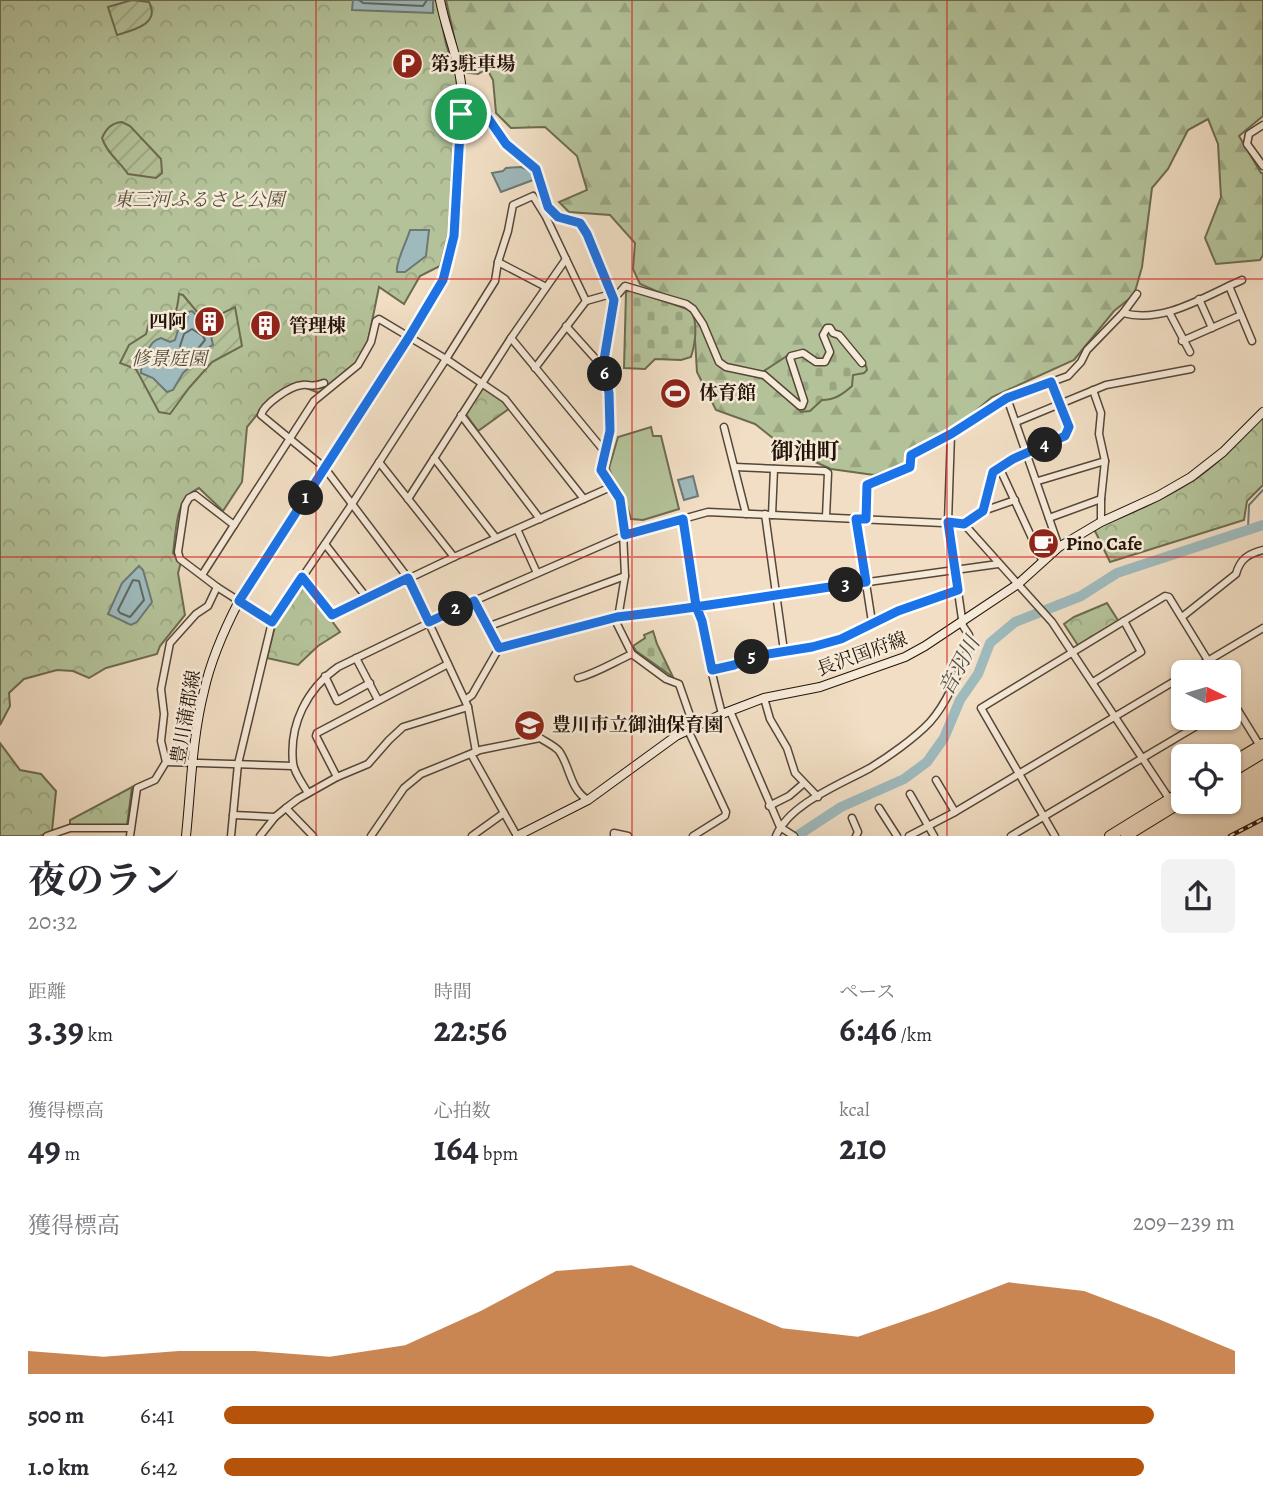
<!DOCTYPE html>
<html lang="ja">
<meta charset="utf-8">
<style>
:root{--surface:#fff;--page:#f2f2f3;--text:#2b2b33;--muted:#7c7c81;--accent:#b45309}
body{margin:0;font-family:Alegreya,"Noto Serif JP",serif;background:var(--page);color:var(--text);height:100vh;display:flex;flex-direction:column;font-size:26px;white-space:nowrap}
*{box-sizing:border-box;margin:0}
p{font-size:23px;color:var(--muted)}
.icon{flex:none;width:38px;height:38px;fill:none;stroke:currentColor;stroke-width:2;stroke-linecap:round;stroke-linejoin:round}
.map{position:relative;height:836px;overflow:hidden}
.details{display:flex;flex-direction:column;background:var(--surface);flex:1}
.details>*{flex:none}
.needle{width:46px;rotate:95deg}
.buttons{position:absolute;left:1171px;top:660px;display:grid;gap:14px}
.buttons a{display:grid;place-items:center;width:70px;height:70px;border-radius:10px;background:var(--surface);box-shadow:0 2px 5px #0004;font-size:35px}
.pin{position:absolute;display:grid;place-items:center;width:60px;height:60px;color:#fff;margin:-30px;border:4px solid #fff;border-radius:50%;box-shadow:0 2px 7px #0007}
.km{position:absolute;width:35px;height:35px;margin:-18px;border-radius:50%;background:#222;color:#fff;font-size:19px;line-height:35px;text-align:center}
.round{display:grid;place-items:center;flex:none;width:74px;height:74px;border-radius:10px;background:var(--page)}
.summary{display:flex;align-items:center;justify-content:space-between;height:119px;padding:0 28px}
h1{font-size:38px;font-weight:700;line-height:52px}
.metrics{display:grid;grid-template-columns:repeat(3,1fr);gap:10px;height:119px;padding:7px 28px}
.metrics div{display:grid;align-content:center}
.metrics b{font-size:35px;font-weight:700}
.metrics small{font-size:19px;font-weight:400}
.metrics p{font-size:19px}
.chart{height:196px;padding:14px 28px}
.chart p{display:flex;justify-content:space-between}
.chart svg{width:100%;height:126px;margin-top:7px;fill:var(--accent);opacity:.7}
ul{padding:0 28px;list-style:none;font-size:23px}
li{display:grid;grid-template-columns:112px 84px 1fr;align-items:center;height:52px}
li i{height:18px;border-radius:9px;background:var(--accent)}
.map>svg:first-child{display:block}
.forest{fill:url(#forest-firs);stroke:#6c6b50;stroke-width:2}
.cemetery{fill:url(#cemetery-stones);stroke:#6c6b50;stroke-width:2}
.park{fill:url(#park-crowns);stroke:#6c6b50;stroke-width:2}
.garden{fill:url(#garden-furrows);stroke:#6c6b50;stroke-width:2}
.pitch{fill:#b4c299;stroke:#6c6b50;stroke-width:2}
.water{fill:#9ebabd;stroke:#6d7875;stroke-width:2}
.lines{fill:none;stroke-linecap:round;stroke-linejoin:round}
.shore{stroke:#606762;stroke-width:2}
.stream{stroke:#6d7875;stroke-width:2}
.river{stroke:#9ebabd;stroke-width:10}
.minor-casing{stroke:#564637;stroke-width:9}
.secondary-casing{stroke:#231408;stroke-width:10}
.trunk-casing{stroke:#231408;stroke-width:12}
.minor{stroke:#f6ead9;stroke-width:6}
.secondary{stroke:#f6ead9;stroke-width:8}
.trunk{stroke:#f1dec4;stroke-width:10}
.rail-casing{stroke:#231408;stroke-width:4.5}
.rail{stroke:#f6ead9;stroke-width:2;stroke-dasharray:5;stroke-linecap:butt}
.route-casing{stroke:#fff;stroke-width:14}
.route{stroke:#1a73e8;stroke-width:9}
.grid{fill:none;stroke:#d62828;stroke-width:2;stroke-opacity:0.55}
.labels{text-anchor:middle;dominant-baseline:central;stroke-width:5;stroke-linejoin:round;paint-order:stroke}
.poi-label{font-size:19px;font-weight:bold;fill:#231408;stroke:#f6ead9;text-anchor:start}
.park-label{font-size:19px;font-style:italic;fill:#56513b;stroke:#f6ead9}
.street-label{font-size:19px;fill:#231408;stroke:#f6ead9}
.water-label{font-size:21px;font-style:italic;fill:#4e4e47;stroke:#f6ead9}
.quarter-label{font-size:23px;font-weight:bold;fill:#231408;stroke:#f6ead9}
</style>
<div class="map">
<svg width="1263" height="836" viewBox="0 0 1263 836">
<defs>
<pattern id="forest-firs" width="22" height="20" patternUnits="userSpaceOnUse" patternTransform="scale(1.75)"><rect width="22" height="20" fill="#b4c299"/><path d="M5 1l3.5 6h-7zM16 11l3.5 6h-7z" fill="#9aa682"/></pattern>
<pattern id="cemetery-stones" width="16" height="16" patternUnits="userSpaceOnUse" patternTransform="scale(1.75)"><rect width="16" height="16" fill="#b4c299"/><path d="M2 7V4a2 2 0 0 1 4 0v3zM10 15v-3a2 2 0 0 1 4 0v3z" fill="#9aa682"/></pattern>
<pattern id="park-crowns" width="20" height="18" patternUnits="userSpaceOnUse" patternTransform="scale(1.75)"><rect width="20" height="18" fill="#b4c299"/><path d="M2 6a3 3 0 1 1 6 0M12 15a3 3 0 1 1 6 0" fill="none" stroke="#9aa682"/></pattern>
<pattern id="garden-furrows" width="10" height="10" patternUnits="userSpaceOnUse" patternTransform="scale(1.75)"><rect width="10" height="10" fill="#b4c299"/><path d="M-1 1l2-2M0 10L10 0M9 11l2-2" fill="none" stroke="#9aa682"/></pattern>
</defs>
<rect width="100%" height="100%" fill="#f1dec4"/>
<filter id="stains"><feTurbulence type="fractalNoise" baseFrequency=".00286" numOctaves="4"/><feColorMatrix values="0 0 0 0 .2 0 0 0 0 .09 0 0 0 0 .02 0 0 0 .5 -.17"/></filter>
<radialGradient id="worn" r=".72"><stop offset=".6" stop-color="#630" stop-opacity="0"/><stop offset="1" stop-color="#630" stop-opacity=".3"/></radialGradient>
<!-- forest -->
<path class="forest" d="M 446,0 L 1263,0 L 1263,116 L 1239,136 L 1261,173 L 1263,173 L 1263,255 L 1260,260 L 1216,264 L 1205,238 L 1221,197 L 1218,144 L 1208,119 L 1188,130 L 1168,169 L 1152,188 L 1142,267 L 1134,295 L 1114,311 L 1074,360 L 992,397 L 953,430 L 908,452 L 907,464 L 874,475 L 831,469 L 788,450 L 755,424 L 716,410 L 697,372 L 693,307 L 640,284 L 633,269 L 635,243 L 610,215 L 569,212 L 559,202 L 587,190 L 577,156 L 545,127 L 511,128 L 496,113 L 493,80 L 487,69 L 478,74 L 462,72 Z"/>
<!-- cemetery -->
<g class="cemetery">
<path d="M 631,290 L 690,310 C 699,321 695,344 691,357 L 681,360 L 655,359 L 645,369 L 624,368 L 626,292 Z"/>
<path d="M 823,329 L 842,335 L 866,366 L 867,370 L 864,373 L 853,375 L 852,386 C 843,394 835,400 822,400 L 810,411 L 801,412 L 764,371 L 790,354 L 805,351 L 816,359 L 825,359 L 828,353 Z"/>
<path d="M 653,631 L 657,644 L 673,677 L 636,651 L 633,646 L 645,638 L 644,635 Z"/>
</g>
<!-- park -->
<g class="park">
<path d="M 0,0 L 437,0 L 446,44 L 457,78 L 448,235 L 440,266 L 420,276 L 404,304 L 379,287 L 368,341 L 356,364 L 319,393 L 299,385 L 269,400 L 247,427 L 242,482 L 223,511 L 199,488 C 174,500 177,528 173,553 L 181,562 L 178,573 L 185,615 L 160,646 L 157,654 L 106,668 L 89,678 L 73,671 L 57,670 L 24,679 L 9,693 L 10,706 L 0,725 Z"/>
<path d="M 482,387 L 504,400 L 510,408 L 478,431 L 465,413 Z"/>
<path d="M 1263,416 L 1263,485 L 1247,501 L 1244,520 L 1110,562 L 1094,529 C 1127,515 1161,501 1191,482 C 1219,464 1241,439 1263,416 Z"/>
<path d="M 303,582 L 340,632 L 318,646 L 298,665 L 267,658 L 276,622 Z"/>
<path d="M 1107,603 L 1119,622 L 1079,647 L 1064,624 L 1074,617 Z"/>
<path d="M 0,743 L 20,770 L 41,774 L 56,791 L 52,831 L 40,836 L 0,836 Z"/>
<path d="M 132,787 L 127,826 L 70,825 L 70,820 Z"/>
</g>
<!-- garden -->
<g class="garden">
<path d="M 132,0 L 149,2 C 161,24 133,30 117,35 L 108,7 Z"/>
<path d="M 122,122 L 130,126 L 161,159 L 162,173 L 156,178 L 128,174 C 120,162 106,152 102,138 C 106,129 111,123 122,122 Z"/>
<path d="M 179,294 L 183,295 L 198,313 L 219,315 L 235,307 L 242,346 L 212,362 L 189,388 L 170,414 L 159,412 L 136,369 L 120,363 L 129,345 L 146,334 L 149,323 C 153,323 161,327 166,325 C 176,321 178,304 179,294 Z"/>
</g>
<!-- pitch -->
<path class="pitch" d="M 651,427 L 653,436 L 661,436 L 679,509 L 643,520 L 631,519 L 623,493 L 613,479 L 609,468 L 618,437 Z"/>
<!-- water -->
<g class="water">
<path d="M 353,0 L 433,0 L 433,13 L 352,10 Z"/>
<path d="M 521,167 L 531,171 L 533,180 L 501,192 L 492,173 L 503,171 L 506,168 Z"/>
<path d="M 410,230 L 429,230 L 426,256 L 405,272 L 397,272 C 395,263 407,241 410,230 Z"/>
<path d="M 192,311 L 195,314 L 206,316 L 207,318 L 201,320 L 202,329 L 209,327 L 213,345 L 205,349 L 206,353 L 183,373 L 173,390 L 167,392 L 153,378 L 141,373 L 142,357 C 151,350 148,342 161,338 L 170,342 L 175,340 L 178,330 L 187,323 L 188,312 Z"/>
<path d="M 693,476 L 698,496 L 684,500 L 678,480 Z"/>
<path d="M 139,566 L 143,570 L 152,602 L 137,622 L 131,625 L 108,614 L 122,583 Z"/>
</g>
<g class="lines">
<!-- shore -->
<g class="shore">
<path d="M 359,0 L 363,3 L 423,6 L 427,0"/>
<path d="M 192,329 L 203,336 L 205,340 L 192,356 L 187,359 L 180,346 L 184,334 Z"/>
<path d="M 133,580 L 139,581 L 144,600 L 130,617 L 120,613 L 118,610 Z"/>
</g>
<!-- stream -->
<path class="stream" d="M 1248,528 L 1249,505 L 1263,490"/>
<!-- river -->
<path class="river" d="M 797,836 L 841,807 L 904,779 L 927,762 L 944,738 L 960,700 L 978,674 L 990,643 L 1015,622 L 1081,596 L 1117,573 L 1263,525"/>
<defs>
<g id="minor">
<path d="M 461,114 L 481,115 L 488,118 L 506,144 L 536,169 L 548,207 L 558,217 L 580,223 L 587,234 L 613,300"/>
<path d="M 1263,125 L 1249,134 L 1247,144 L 1263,166"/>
<path d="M 498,262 L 508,231 L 513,205 L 533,196 L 546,217 L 586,301 L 535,368"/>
<path d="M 1229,286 L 1252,341"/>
<path d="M 546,287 L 498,262 L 495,281 L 446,359 L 505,399 L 584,499"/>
<path d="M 1199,299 L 1212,328"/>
<path d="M 586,301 L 611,294"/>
<path d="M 1169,312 L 1190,352"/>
<path d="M 1123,313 C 1164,324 1205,296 1242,280"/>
<path d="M 566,326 L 602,366"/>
<path d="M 511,338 L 605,452"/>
<path d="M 1182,341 L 1241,315"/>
<path d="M 324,383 C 312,388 311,384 302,385 C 290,386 264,404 261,415 L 324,467 L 408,578 L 468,707 L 476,752"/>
<path d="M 1093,390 L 1101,413 L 1099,434 L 1105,461 L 1101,499 L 1101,522"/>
<path d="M 1007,398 L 1059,547"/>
<path d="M 461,415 L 540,519"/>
<path d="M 1016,422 L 1106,385 L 1191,369"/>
<path d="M 724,427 L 746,514"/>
<path d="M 951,434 L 1007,398 L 1068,376 L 1081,362 L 1087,350 L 1123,313 L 1137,294"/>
<path d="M 434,458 L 496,538"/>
<path d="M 379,462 L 454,557"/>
<path d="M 735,467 L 825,471 L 828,473 L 826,517"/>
<path d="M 1000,469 L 1043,562"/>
<path d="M 1038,481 L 1105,461"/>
<path d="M 408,499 L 511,338 L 566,259"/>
<path d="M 983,511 L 1015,500"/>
<path d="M 765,514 L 784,651"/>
<path d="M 772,515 L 774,469"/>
<path d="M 1049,518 L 1101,499"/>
<path d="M 683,519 C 693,584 705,649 722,714"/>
<path d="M 856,519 L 872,622"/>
<path d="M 964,524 L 983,511 L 993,472 L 1013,459 L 1065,436 L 1069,427 L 1051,382"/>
<path d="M 517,529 L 537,573"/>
<path d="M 325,544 L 367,598"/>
<path d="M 202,575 L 234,525"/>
<path d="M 302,577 L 332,615 L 454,557 L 613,486"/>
<path d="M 474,601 L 499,648"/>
<path d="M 1182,617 L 1236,574 C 1240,559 1248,554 1263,550"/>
<path d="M 487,627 L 625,576"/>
<path d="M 356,658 L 378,700"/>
<path d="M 448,664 L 317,733 L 316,736 L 337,777 L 368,764 L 389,740 L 403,727 L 468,707"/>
<path d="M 712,670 L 734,665 L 756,656 L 812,647 L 841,639 L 898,611 L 958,590"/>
<path d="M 1189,672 L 1263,628"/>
<path d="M 325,676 L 337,701 L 370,683"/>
<path d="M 578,678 C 597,673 614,662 632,654"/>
<path d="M 1093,682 L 1141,652 L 1124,621"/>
<path d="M 1228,694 L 1260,746"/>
<path d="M 764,698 L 770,719 L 787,748 L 795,773 L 818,797"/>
<path d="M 465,700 L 472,695 L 499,648 L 617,617 L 998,564"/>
<path d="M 730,711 L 780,827 L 794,836"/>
<path d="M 694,727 L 679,684 L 666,679 L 632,654 L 617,624 L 625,576 L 622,510 L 620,499 L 601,470 L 610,431 L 611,414 L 609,393 L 603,366 L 613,300 L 625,286 L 686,304 L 693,309 L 703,324 L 719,362 L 726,367 L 764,375 L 800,406 L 802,406 L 804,401 L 790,358 L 791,356 L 803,353 L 816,362 L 825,362 L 830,352 L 823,335 L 827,328 L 830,328 L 833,333 L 839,335 L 862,363"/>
<path d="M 688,730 L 726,812 L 725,816 L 693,836"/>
<path d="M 471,754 L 517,836"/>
<path d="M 166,762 L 293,766"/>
<path d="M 936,780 L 955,812"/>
<path d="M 308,793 C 303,784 294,773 293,763 C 289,724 307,689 338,667 L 474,601 L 625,535 L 708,512 L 964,524 L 1052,622 L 1170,800"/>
<path d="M 910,794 L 934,836"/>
<path d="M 769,806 L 789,796 L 803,784"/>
<path d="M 879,808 L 897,836"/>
<path d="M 233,815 L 275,817 L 286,808"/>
<path d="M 852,818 L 858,832 L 856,836"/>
<path d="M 47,836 L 70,828 L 130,828"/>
<path d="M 130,836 L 137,788 L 155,780 L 166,762 L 161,741 L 164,714 L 161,689 L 170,643 L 196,614 L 208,606 L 217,587"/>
<path d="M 231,836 L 238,764 L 272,622 L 352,504 L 446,359 L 379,319 L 376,321 L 371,342 L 358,365 L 314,401 L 234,525 L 195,495 L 189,498 L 185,505 L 178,552 L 180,559 L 217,587 L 272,622"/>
<path d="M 260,836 L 275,817"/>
<path d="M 313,836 L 286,808 L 298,799 L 337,777"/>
<path d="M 371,836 L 404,788 L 421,774 L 480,750 L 540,738 C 546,742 555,746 559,751 C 570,766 570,790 588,800"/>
<path d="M 472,836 L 504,813"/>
<path d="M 614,836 L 614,833 L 628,836"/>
<path d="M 776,836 C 789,804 841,784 870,768 C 888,757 915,738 930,722 C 948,702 959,672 969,647 L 969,635 L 963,626 L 948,522 L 951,434 L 911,455 L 910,467 L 867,485 L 866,519"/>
<path d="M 909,836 L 955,812 L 1183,676"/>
<path d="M 1011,836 L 1210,718"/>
<path d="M 1055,836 L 981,708 L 1165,596 L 1169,597 L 1215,672"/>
</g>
<g id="secondary">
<path d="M 186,836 C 191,788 192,738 204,691 C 211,659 224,630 239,601 L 437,291 C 468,231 454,158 462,93 C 460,61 446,32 440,0"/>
<path d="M 517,836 L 588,800 L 676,736 L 722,714 L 764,698 L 820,687 L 905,657 L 925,646 L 1018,584 L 1059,547 L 1101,522 L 1158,496 L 1191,477 L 1223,452 L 1263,412"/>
</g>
<g id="trunk">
<path d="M 1228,765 L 1263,744"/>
<path d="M 1228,774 L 1263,753"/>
<path d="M 1110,836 L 1183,791"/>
<path d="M 1126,836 L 1183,801"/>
</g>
</defs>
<!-- minor casing -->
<use href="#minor" class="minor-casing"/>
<!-- secondary casing -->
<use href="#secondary" class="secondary-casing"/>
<!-- trunk casing -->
<use href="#trunk" class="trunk-casing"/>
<!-- minor -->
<use href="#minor" class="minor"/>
<!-- secondary -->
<use href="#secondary" class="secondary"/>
<!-- trunk -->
<use href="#trunk" class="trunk"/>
<defs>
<path id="rail" d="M 1230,836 L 1263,819"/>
</defs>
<!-- rail casing -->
<use href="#rail" class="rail-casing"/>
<!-- rail -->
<use href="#rail" class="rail"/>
</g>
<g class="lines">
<defs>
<path id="route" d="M 461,114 L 454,236 L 443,280 L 409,337 L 239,601 L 272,622 L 302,577 L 332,615 L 408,578 L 429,622 L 474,601 L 499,648 L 617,617 C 700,608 783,593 866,582 L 856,519 L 866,519 L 867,485 L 910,467 L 911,455 L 951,434 L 1007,398 L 1051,382 L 1069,427 L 1065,436 L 1013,459 L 993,472 L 983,511 L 964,524 L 948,522 L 958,590 L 898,611 L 841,639 L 812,647 L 756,656 L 734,665 L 712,670 L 702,621 L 696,606 L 683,519 L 625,535 L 620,499 L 601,470 L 610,431 L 609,393 L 603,366 L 614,300 L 587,234 L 580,223 L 558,217 L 548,207 L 536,169 L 506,144 L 488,118 L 481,115 L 461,114"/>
</defs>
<!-- route casing -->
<use href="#route" class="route-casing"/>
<!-- route -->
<use href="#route" class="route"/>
</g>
<!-- grid -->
<path class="grid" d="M 316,0 L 316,836M 632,0 L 632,836M 947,0 L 947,836M 0,279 L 1263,279M 0,557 L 1263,557"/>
<!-- icons -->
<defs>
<symbol id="parking-disc" viewBox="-11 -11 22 22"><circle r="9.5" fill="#8f2418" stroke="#f6ead9"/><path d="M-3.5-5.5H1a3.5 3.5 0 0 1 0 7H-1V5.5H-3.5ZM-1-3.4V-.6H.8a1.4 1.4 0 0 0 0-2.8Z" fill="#fff"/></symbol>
<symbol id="building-disc" viewBox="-11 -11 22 22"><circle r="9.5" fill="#8f2418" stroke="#f6ead9"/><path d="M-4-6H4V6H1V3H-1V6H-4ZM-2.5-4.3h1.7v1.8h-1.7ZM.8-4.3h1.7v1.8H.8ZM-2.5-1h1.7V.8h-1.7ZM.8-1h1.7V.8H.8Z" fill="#fff"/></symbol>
<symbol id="stadium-disc" viewBox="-11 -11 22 22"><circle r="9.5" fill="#8f2418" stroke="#f6ead9"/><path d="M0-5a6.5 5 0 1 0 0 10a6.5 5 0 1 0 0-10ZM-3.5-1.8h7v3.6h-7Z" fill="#fff"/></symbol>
<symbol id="cafe-disc" viewBox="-11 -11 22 22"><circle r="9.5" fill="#8f2418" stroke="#f6ead9"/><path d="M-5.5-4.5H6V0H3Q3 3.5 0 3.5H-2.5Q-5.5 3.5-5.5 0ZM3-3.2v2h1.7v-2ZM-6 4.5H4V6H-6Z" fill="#fff"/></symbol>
<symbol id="school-disc" viewBox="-11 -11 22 22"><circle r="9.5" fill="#8f2418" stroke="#f6ead9"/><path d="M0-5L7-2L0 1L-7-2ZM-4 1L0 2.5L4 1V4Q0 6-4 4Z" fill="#fff"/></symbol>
</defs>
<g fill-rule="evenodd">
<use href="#parking-disc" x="390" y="46" width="35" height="35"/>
<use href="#building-disc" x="192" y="304" width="35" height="35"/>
<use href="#building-disc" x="248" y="308" width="35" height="35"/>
<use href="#stadium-disc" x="658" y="376" width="35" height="35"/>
<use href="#cafe-disc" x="1026" y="526" width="35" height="35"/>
<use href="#school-disc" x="512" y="708" width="35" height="35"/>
</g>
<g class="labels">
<!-- poi labels -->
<g class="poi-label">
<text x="431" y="64">第3駐車場</text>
<text x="187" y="322" text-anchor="end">四阿</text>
<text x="289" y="326">管理棟</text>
<text x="699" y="393">体育館</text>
<text x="1066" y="544">Pino Cafe</text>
<text x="552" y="725">豊川市立御油保育園</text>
</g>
<!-- park labels -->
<g class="park-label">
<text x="199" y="200">東三河ふるさと公園</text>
<text x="169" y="359">修景庭園</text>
</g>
<!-- street labels -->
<g class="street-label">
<text transform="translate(862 654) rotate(-20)">長沢国府線</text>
<text transform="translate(186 717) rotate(-80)">豊川蒲郡線</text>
</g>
<!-- water labels -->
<g class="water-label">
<text transform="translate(959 666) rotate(-62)">音羽川</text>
</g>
<!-- quarter labels -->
<g class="quarter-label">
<text x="805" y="451">御油町</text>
</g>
</g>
<rect width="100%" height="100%" filter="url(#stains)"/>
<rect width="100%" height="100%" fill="url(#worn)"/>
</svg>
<div class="buttons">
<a><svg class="needle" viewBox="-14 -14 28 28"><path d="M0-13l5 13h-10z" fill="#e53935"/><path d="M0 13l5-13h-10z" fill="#7c7c81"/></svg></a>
<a><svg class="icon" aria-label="locate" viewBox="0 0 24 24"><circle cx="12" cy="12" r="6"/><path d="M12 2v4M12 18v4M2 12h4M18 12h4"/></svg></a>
</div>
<div class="pin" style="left:461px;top:114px;background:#1e9e55"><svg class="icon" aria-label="arrive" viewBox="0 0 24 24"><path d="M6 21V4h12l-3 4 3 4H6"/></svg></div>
<b class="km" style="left:306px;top:498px">1</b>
<b class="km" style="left:456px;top:609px">2</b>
<b class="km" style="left:846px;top:585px">3</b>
<b class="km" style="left:1045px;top:445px">4</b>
<b class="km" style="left:752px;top:657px">5</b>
<b class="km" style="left:605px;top:374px">6</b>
</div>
<section class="details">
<div class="summary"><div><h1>夜のラン</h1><p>20:32</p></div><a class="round"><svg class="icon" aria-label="share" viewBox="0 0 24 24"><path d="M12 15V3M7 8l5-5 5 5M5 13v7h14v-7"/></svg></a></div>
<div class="metrics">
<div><p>距離</p><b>3.39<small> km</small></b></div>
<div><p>時間</p><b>22:56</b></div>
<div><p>ペース</p><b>6:46<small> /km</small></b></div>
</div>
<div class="metrics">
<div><p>獲得標高</p><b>49<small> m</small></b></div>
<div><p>心拍数</p><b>164<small> bpm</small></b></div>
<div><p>kcal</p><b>210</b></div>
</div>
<div class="chart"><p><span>獲得標高</span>209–239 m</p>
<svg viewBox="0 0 160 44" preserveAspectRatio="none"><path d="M0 44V36L10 38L20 36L30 36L40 38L50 34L60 22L70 8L80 6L90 17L100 28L110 31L120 22L130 12L140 15L150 25L160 36V44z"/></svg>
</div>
<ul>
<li><b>500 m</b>6:41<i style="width:92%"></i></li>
<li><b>1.0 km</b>6:42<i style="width:91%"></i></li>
</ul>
</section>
